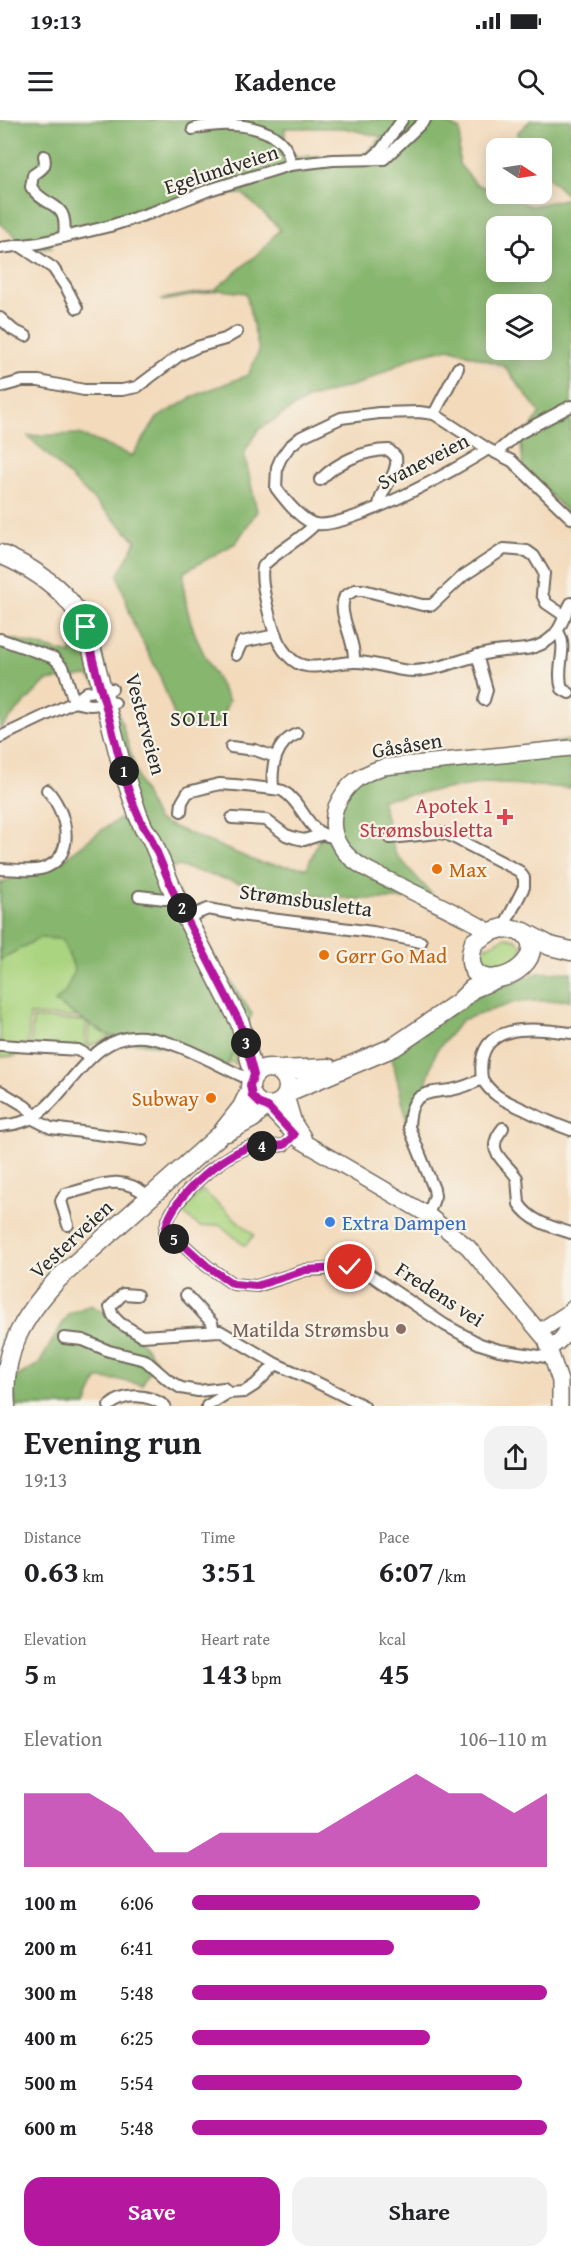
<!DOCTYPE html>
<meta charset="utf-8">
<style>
:root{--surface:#fff;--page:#f2f2f2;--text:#202124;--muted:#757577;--accent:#b5179e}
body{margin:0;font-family:"Gentium Book Plus",serif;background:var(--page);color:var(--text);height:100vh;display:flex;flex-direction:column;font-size:22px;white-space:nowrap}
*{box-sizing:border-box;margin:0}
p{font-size:20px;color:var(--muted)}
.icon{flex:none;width:33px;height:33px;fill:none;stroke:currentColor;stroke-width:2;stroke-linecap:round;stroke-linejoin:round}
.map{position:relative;height:1286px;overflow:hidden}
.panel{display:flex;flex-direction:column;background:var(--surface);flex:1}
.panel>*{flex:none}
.needle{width:39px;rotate:102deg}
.fabs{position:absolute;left:486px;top:18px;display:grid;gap:12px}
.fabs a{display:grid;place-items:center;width:66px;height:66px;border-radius:12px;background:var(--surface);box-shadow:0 3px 15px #0003;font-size:30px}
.pin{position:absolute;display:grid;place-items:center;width:51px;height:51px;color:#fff;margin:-26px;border:3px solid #fff;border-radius:50%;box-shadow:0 2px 6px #0007}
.km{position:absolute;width:30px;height:30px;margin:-15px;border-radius:50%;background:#222;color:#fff;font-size:16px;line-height:30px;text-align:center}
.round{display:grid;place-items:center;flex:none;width:63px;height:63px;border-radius:18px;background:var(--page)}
.headline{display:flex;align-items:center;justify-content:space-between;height:102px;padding:0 24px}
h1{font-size:33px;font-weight:700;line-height:45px}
.metrics{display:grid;grid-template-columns:repeat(3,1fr);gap:9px;height:102px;padding:6px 24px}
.metrics div{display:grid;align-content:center}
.metrics b{font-size:30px;font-weight:700}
.metrics small{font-size:16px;font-weight:400}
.metrics p{font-size:16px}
.chart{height:168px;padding:12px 24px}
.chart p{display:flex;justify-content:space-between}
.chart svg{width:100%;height:108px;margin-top:6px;fill:var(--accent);opacity:.7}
.action{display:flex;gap:12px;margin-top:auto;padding:12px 24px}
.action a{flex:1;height:69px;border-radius:18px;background:var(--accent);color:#fff;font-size:24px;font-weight:700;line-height:69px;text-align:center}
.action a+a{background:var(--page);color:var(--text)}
ul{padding:0 24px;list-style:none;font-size:20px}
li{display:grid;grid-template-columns:96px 72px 1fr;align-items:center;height:45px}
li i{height:15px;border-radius:8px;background:var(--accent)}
.status{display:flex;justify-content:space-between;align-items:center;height:42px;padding:0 30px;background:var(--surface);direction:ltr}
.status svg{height:16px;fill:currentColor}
header{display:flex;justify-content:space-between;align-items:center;height:78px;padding:0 24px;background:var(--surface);font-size:27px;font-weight:700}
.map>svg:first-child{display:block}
.green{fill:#aad47f;stroke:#6a8055;stroke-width:1.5}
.forest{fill:#87b66e;stroke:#59704c;stroke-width:1.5;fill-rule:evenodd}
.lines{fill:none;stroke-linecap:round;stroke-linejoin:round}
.street-casing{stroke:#71685d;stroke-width:14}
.secondary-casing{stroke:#71685d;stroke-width:18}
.primary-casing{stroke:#71685d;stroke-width:21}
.street{stroke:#fff;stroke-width:10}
.secondary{stroke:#fff;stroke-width:15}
.primary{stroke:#fff;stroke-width:18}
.route-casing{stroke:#fff;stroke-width:12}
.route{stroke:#b5179e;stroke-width:8}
.health-dot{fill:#e0444e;stroke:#f7f3e8;stroke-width:2}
.food-dot{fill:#e8710a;stroke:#f7f3e8;stroke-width:2}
.shop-dot{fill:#3f7fe0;stroke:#f7f3e8;stroke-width:2}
.education-dot{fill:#8d6e63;stroke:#f7f3e8;stroke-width:2}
.labels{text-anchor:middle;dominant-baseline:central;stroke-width:4.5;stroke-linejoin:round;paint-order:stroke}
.street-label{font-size:21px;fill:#2b2b2b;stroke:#f7f3e8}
.health-label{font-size:21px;fill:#be3a42;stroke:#f7f3e8;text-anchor:end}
.food-label{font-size:21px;fill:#c56008;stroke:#f7f3e8;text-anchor:start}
.shop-label{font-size:21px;fill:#366cbe;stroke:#f7f3e8;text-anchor:start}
.education-label{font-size:21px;fill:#785e54;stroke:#f7f3e8;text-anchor:end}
.neighbourhood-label{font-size:22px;letter-spacing:1.5px;fill:#2b2b2b;stroke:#f7f3e8}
</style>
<div class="status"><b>19:13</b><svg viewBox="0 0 49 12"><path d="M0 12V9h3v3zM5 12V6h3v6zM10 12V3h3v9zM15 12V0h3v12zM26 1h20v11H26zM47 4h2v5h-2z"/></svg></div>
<header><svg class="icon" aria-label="menu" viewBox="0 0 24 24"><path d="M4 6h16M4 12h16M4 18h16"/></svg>Kadence<svg class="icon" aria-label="search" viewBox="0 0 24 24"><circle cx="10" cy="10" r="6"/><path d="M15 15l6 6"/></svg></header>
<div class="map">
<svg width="571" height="1286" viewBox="0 0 571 1286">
<rect width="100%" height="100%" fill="#f7f3e8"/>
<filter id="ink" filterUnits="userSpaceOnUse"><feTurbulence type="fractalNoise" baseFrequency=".0167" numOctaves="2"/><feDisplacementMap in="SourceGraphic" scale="12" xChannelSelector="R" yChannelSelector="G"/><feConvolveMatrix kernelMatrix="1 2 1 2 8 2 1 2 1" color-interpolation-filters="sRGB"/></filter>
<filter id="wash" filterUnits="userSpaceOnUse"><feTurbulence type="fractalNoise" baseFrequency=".008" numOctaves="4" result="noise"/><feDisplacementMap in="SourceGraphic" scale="24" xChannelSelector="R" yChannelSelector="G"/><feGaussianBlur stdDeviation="1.35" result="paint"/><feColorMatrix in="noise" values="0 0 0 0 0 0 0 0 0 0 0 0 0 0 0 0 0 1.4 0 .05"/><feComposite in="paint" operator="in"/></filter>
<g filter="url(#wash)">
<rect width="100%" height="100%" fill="#f3dabb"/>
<!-- green -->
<g class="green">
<path d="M 0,761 L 35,764 L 233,919 L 236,944 L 165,916 L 145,911 L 109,917 L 88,927 L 89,898 L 30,895 L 28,924 L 16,936 L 0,937 Z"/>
<path d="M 506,817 L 516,819 L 522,826 C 519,847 498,853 481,845 L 478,836 L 485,827 Z"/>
<path d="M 33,898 L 86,901 L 85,928 L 31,925 Z"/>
<path d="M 202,1070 L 254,1115 L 245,1126 L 220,1105 L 200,1107 L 182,1092 Z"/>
</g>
<!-- forest -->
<g class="forest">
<path d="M 0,0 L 440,0 L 460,10 L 459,44 L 476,64 L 531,86 L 570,78 L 542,52 L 542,28 L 524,28 L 517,13 L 531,0 L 571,0 L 571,411 L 564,389 L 523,346 L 521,323 L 540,293 L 504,246 L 449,228 L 413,237 L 364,262 L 307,279 L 258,310 L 244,333 L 257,391 L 236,423 L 184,452 C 181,499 207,541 229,581 L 219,603 L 179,608 L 159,554 L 133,503 L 118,455 L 136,421 L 28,316 L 79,314 L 132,336 L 157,298 L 194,276 L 248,255 L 259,231 L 246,173 L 220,170 L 163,181 L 161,179 L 214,170 L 260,132 L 280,109 L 243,74 L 210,74 L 148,98 L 89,104 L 48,123 L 52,128 L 28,128 L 0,103 ZM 285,8 L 344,8 L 382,17 L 363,36 L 305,36 L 300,38 L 285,29 ZM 496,106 L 542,106 L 542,152 L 496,152 ZM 496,184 L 542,184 L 542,230 L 496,230 Z"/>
<path d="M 73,489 L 90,497 L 140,664 L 157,700 L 260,743 L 307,748 L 330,693 L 358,653 L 571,620 L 571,668 L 486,663 L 381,679 L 395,733 L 436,779 L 354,779 L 298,774 L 239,763 L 178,746 L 165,750 L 220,845 L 252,894 L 226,947 L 194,931 L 131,922 L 105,914 L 55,882 L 65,872 L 75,850 L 62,819 L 39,818 L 0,840 L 0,765 L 12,758 L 56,745 L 103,709 L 131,692 L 111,579 L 88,556 L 46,561 L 0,609 L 0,518 L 13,519 L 71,534 Z"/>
<path d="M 571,852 L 571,880 L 516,882 L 462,900 L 436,931 L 419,987 L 419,1033 L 408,1004 L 391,934 L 483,872 L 538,853 Z"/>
<path d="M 90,1185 L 127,1204 L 156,1240 L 142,1265 L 120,1260 L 97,1259 L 86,1286 L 16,1286 L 11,1260 L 39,1244 L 68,1194 Z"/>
</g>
</g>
<g filter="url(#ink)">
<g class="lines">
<defs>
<g id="street">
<path d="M 193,9 C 223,0 290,3 290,45"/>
<path d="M 44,36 C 47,47 42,49 33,55 L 31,67 C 46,90 69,79 64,116"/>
<path d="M 371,39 L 381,30 L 402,0"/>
<path d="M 19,125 L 53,148 L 66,167 L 77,188"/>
<path d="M 0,128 L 39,123 L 110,106 L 156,91 L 209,70 L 290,45 L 333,40 L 384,39 L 425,0"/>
<path d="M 0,198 L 13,210 L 26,216"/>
<path d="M 0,267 L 22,261 L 39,261 L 84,270 L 122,270 L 137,267 L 180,235 L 197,227 L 225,219 L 237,212"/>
<path d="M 434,294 L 458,248"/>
<path d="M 488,329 C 461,347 339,415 312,403 C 298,397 285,380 276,368 L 277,347 L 281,338 L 289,327 L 301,317 L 341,298 L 379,293 L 419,292 L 434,294 L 488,329 L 512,341 L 571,398"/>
<path d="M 497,332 L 518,314 L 571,286"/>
<path d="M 320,360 C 337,342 364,330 389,330 L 396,337 C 399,356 380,368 379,386"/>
<path d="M 315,404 C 305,417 267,438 263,447 C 259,461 272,509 279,523 C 283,530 290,539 297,543 C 314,552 338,541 356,542 C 376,542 395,551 414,551 C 441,550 468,536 494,532 C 513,529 531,532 547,521 C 561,512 563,497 571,483"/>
<path d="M 558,512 C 569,527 555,548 562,569 L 569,573"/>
<path d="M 0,519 L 54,538 L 64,549 L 74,582"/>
<path d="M 236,535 L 242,522 L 276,515"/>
<path d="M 477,535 L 487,570 L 484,580"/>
<path d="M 354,542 C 356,519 336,494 345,476 L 355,470 L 363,470 L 422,485 L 432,485 L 463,456 L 504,429 L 527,431 L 534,436 L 544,453 L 542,474 L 546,483 L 565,496"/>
<path d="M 74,582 L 90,585 L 115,583"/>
<path d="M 0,617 L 74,582 L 87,572 L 112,569"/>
<path d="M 231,627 L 255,630 L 275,637"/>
<path d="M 273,667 C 271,647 276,622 297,614"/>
<path d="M 181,691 L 182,682 L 188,672 C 198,670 209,666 220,664 C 225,664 280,669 283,671 C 305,684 307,717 336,717"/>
<path d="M 232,698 L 266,700 L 286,715 L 295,718 L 304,720 L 320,715"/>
<path d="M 390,718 L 438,713 L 447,714 L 519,751 L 524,758 L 524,767 L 503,808"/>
<path d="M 0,749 C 14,749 34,753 47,747 C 78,733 65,689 47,670"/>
<path d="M 139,776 L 165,779 L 176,778"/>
<path d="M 186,798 L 208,789 L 247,796 L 373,812 L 421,822"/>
<path d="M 0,925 L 78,930 L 90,937"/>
<path d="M 482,959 C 493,977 506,981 523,989 C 539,997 554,1004 571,1010"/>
<path d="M 0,971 L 25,986 L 36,996"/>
<path d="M 31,998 L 51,1008 L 143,1020"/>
<path d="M 0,1006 C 12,1005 25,1003 35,996 C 72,971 91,912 144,917 C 179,921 218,946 251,960"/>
<path d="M 503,1008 C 483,1032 505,1040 517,1058 L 519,1084 C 531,1102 552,1107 571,1113"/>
<path d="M 298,1010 L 284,1025 C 272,1027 259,1024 247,1028 C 219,1037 166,1083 165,1113 L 185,1126 L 207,1146 L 233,1164 L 257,1166 L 306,1150 L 360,1148 L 445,1205 L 480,1224 L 499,1230 L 553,1238"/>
<path d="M 428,1095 L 435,1076 L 434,1069 L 409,1007 C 410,973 423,973 451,970 C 461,968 472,964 482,959 C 474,900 532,908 571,913"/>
<path d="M 68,1105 L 61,1081 L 65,1074 C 98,1067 120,1051 149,1077"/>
<path d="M 137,1175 L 123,1174 L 110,1187 L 113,1196 L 120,1203 L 142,1216 L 220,1211 L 276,1244"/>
<path d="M 186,1175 L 212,1203 L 214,1211"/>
<path d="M 64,1218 L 83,1220 L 109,1231 L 145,1240 L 168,1260 L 181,1268 L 198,1271 L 224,1268 L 228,1273"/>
<path d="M 109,1286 C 125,1272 148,1274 165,1286"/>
<path d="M 207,1286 L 228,1273 L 244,1272 L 255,1265 L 276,1244 L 306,1257 L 364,1286"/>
</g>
<g id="secondary">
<path d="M 490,812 C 461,794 428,780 397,764 C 379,755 355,746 343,730 C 333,718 331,701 336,687 C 346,664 359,655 383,647 L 571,628"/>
<path d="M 286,976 L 294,1003 L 303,1017"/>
<path d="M 268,987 L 300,1020 L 428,1095 L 468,1127 L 546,1220 L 560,1261 L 560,1286"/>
<path d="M 540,1211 L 568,1193 L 571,1189"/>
<path d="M 549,1228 C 564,1220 571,1209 568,1193"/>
</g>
<g id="primary">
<path d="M 0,434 C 26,445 50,459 69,481 C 78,492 84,505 93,515"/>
<path d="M 86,507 L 122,647 L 138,695 L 144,709 L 151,718 L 176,778 L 240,903 L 254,955"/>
<path d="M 503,808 L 524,812 C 526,816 531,820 531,824 C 536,859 454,881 474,822 L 490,812 Z"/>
<path d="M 524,812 L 550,826 L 571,831"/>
<circle cx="269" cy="967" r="19"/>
<path d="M 279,950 L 329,948"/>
<path d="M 288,972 L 394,927 L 458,883 L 472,869 L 498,858"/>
<path d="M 227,1012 L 253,998 L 265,986"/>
<path d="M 6,1286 C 1,1232 23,1197 58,1159 L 220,1015 L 242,987 L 250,970"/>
</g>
</defs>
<!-- street casing -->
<use href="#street" class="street-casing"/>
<!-- secondary casing -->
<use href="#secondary" class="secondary-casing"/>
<!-- primary casing -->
<use href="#primary" class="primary-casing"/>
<!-- street -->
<use href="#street" class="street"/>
<!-- secondary -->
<use href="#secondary" class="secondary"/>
<!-- primary -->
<use href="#primary" class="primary"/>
</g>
</g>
<g class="lines" filter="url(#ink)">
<defs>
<path id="route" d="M 86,507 C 91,538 101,570 110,601 C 119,635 130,690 151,718 L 176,778 L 240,903 L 254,955 L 250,965 L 252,976 L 260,984 L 268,987 L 294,1015 L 284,1025 C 272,1027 259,1023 247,1028 C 218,1038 167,1082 165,1113 L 185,1126 L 207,1146 L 233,1164 L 256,1166 L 306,1150 L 350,1147"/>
</defs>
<!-- route casing -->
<use href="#route" class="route-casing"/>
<!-- route -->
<use href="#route" class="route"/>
</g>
<!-- markers -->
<path class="health-dot" d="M502 688h6v6h6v6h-6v6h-6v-6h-6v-6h6z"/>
<g class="food-dot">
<circle cx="437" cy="749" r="6"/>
<circle cx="324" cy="835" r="6"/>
<circle cx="211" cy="978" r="6"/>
</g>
<circle class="shop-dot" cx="330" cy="1102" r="6"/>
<circle class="education-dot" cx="401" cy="1209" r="6"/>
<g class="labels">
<!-- street labels -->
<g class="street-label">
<text transform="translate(221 49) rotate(-18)">Egelundveien</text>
<text transform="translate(423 341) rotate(-27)">Svaneveien</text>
<text transform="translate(146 604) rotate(75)">Vesterveien</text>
<text transform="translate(407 625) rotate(-9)">Gåsåsen</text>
<text transform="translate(306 780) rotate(8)">Strømsbusletta</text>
<text transform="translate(71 1119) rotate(-43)">Vesterveien</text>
<text transform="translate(440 1174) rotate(33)">Fredens vei</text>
</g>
<!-- health labels -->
<g class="health-label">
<text x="493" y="685">Apotek 1<tspan x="493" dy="24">Strømsbusletta</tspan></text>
</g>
<!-- food labels -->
<g class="food-label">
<text x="449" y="749">Max</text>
<text x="336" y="835">Gørr Go Mad</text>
<text x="199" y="978" text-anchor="end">Subway</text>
</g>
<!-- shop labels -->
<g class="shop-label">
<text x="342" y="1102">Extra Dampen</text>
</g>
<!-- education labels -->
<g class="education-label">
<text x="389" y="1209">Matilda Strømsbu</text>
</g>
<!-- neighbourhood labels -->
<g class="neighbourhood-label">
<text x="200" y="598">SOLLI</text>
</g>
</g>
</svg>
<div class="fabs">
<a><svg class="needle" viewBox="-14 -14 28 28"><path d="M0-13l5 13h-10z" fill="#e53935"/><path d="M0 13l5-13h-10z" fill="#757577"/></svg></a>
<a><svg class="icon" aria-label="locate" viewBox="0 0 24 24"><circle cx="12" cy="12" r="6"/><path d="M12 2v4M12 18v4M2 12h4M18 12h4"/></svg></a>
<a><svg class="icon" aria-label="layers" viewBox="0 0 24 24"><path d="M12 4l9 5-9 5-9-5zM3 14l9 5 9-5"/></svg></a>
</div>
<div class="pin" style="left:86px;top:507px;background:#1e9e55"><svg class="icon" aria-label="arrive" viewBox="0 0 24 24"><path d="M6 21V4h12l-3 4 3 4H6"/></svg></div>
<div class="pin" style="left:350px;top:1147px;background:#d93025"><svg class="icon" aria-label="check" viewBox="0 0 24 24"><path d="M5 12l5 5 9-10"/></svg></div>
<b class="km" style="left:124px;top:651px">1</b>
<b class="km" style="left:182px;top:788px">2</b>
<b class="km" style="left:246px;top:923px">3</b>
<b class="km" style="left:262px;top:1026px">4</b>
<b class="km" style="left:174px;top:1119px">5</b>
</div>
<section class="panel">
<div class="headline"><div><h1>Evening run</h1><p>19:13</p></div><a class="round"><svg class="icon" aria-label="share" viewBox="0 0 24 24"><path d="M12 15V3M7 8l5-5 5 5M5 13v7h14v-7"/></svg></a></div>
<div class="metrics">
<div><p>Distance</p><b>0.63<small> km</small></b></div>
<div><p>Time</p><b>3:51</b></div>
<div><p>Pace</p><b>6:07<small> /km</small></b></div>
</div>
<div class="metrics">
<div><p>Elevation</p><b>5<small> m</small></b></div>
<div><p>Heart rate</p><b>143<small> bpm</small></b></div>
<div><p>kcal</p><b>45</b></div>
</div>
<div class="chart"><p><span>Elevation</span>106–110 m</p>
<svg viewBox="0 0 160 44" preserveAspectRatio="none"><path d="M0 44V14L10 14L20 14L30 22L40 38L50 38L60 30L70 30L80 30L90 30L100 22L110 14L120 6L130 14L140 14L150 22L160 14V44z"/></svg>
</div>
<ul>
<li><b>100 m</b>6:06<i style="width:81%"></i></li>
<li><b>200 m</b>6:41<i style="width:57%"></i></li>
<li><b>300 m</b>5:48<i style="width:100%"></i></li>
<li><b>400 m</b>6:25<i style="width:67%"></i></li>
<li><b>500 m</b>5:54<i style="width:93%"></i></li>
<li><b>600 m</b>5:48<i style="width:100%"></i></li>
</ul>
<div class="action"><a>Save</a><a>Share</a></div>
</section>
